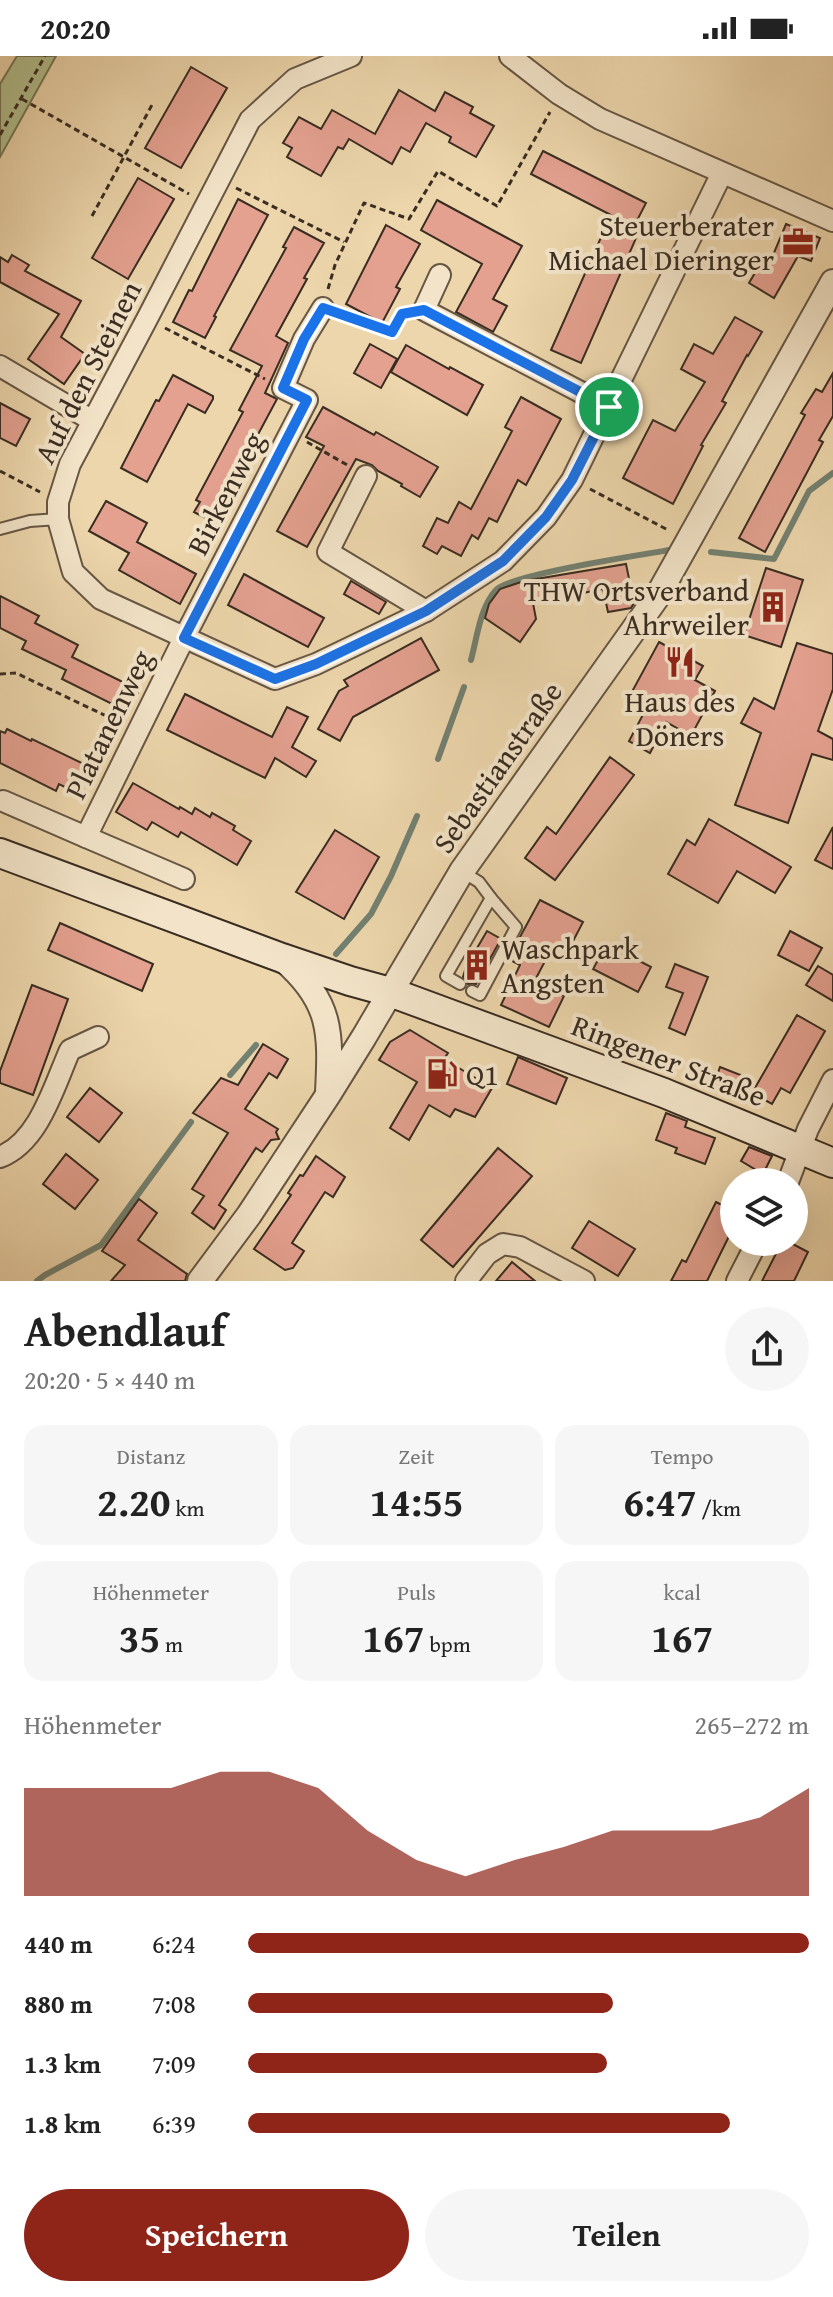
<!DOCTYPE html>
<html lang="de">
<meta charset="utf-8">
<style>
:root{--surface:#fff;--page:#f6f6f6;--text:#222;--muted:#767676;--accent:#8f2418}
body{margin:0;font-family:"Gentium Book Plus",serif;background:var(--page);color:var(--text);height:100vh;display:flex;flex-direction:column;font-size:30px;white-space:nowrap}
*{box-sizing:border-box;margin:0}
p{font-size:26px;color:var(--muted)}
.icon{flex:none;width:44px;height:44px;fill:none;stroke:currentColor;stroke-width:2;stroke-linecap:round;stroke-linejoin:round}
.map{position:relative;height:1225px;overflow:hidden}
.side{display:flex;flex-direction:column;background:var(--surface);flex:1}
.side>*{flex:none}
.fabs{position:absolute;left:720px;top:1112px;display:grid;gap:16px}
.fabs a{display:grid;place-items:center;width:88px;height:88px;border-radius:50%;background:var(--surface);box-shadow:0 8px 32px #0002;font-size:40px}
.pin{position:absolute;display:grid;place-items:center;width:68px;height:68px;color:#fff;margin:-34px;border:4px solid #fff;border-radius:50%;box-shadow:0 2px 8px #0007}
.round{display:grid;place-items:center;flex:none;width:84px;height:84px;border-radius:42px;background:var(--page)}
.headline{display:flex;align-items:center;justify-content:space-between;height:136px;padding:0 24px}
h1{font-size:44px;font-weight:600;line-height:60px}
.metrics{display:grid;grid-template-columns:repeat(3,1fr);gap:12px;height:136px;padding:8px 24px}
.metrics div{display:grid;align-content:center;border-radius:20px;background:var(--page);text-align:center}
.metrics b{font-size:40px;font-weight:600}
.metrics small{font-size:22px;font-weight:400}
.metrics p{font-size:22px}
.chart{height:224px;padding:16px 24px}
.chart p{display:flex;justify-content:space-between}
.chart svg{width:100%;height:144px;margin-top:8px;fill:var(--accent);opacity:.7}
.action{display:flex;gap:16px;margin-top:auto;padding:16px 24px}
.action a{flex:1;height:92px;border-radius:48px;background:var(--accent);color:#fff;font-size:32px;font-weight:600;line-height:92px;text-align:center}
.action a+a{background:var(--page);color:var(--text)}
ul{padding:0 24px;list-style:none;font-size:26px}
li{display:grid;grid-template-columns:128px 96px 1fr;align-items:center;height:60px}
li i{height:20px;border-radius:10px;background:var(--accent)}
.status{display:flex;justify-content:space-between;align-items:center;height:56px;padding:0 40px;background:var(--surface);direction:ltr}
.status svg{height:22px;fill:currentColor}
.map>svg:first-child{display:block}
.green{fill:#b2bf8e;stroke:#767658;stroke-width:2}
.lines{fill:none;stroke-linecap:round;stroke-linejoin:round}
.stream{stroke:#738171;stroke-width:6}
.building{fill:#e4a190;stroke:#392c21;stroke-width:2}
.service-casing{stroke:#665644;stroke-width:14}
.minor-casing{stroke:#665644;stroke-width:24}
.tertiary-casing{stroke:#665644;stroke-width:28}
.secondary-casing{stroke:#392c21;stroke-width:32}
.path{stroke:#392c21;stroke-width:3;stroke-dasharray:6 4;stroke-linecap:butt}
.service{stroke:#f3e4c9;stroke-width:10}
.minor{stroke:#f3e4c9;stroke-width:20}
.tertiary{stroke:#f3e4c9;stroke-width:24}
.secondary{stroke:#f3e4c9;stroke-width:28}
.route-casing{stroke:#fff;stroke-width:16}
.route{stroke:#1a73e8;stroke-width:10}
.labels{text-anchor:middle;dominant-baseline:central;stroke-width:8;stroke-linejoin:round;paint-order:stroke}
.poi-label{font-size:30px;fill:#392c21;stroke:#f3e4c9;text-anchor:end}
.street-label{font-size:30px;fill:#392c21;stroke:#f3e4c9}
</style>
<div class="status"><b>20:20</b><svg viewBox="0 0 49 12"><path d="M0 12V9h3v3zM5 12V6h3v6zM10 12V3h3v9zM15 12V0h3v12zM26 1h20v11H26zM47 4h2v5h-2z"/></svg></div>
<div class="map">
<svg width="833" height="1225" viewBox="0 0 833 1225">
<rect width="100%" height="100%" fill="#edd6ac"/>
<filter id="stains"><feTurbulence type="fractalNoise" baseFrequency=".0025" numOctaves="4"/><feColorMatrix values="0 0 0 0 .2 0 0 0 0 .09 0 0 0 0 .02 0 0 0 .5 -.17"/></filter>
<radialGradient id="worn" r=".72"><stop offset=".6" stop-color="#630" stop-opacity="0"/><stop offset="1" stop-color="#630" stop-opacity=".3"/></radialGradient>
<!-- green -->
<path class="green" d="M 17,0 L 56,0 L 0,101 L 0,28 Z"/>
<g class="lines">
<!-- stream -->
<g class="stream">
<path d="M 711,496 L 774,503 L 809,435 L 833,417"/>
<path d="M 471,604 C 477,582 480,551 496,534 C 511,518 646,498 676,493"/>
<path d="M 438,703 L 464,631"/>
<path d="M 336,898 L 371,858 L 391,820 L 417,760"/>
<path d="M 230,1019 L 256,989"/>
<path d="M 37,1225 L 45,1219 L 101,1189 L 191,1066"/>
</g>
</g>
<!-- building -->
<g class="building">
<path d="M 191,11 L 227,32 L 181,112 L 145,92 Z"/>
<path d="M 399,34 L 435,55 L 445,36 L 473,51 L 470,57 L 494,70 L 476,101 L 449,86 L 451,81 L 426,67 L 410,96 L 401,91 L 392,108 L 349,83 L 343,93 L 338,91 L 321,120 L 287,101 L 292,92 L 283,87 L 299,61 L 321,73 L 332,54 L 375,78 Z"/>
<path d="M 543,95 L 646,147 L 630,178 L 637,180 L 581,307 L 551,294 L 611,159 L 531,118 Z"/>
<path d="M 138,122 L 174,143 L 128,223 L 92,202 Z"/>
<path d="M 238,143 L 268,159 L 214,260 L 216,261 L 205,282 L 173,266 L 189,234 L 192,235 Z"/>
<path d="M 437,144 L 522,190 L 493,243 L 507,250 L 493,276 L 456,256 L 482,208 L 421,174 Z"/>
<path d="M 786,168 L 820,182 L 811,205 L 798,200 L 774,242 L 749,227 L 765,200 L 771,204 Z"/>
<path d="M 386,169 L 420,188 L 396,231 L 400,233 L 382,267 L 346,248 Z"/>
<path d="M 294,171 L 324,187 L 304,222 L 307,223 L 276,280 L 288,287 L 265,337 L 277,343 L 255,384 L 259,386 L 221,458 L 215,454 L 209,464 L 194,456 L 200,446 L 196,444 L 243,356 L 239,354 L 262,310 L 230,294 L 286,192 L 283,191 Z"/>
<path d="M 12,199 L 29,209 L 25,215 L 81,245 L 61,281 L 85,298 L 64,328 L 28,303 L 59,258 L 0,226 L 0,201 L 8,206 Z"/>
<path d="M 735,261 L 762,276 L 748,300 L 747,299 L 722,345 L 726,347 L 701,389 L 703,390 L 673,448 L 623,422 L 653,364 L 675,375 L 705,326 L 681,313 L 694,288 L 713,298 Z"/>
<path d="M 370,288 L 397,303 L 381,332 L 354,317 Z"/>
<path d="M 406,289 L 449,313 L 450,311 L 483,329 L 467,359 L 391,316 Z"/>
<path d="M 833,317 L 833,360 L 819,384 L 823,386 L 765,496 L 739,482 L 805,359 L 801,357 L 816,333 L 822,336 Z"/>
<path d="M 173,319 L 213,340 L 213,343 L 205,357 L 188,348 L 147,426 L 121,412 L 156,344 L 159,345 Z"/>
<path d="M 521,341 L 561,363 L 526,429 L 518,424 L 497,466 L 489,462 L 478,483 L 472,479 L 461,500 L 442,490 L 437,498 L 423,490 L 437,462 L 448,467 L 459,446 L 471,453 L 512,375 L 505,371 Z"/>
<path d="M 0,347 L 30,363 L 16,390 L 0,382 Z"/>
<path d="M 323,351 L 374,379 L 376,376 L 438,411 L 420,441 L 401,430 L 402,428 L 378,415 L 372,409 L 356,403 L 307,491 L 277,475 L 324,390 L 306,381 Z"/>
<path d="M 106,445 L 147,467 L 137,486 L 196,518 L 180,548 L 119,514 L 129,497 L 89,475 Z"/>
<path d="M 626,508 L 634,547 L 631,552 L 608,556 L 603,533 L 533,547 L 536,563 L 520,586 L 485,562 L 489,548 L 500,533 L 524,525 Z"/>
<path d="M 766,512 L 803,524 L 781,591 L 744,579 Z"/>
<path d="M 244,518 L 324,562 L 308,591 L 228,549 Z"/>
<path d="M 351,525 L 386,546 L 379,558 L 344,538 Z"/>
<path d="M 0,540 L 39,560 L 35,567 L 78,589 L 72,601 L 139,634 L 128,656 L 62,623 L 66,614 L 22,593 L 26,585 L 0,572 Z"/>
<path d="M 421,582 L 439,614 L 353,661 L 340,685 L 318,673 L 339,635 L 348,630 L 344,624 Z"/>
<path d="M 659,586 L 703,610 L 695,624 L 715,635 L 691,680 L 666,666 L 650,697 L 629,685 L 646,653 L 628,643 Z"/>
<path d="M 797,587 L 833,598 L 833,633 L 818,675 L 833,683 L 833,704 L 812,698 L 788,767 L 735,749 L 761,677 L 741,667 L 754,642 L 774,653 Z"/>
<path d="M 185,638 L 272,681 L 287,651 L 308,661 L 292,691 L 316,705 L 306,721 L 275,702 L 265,722 L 167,674 Z"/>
<path d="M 7,673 L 31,685 L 32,683 L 90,711 L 77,737 L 59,728 L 56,735 L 0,707 L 0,675 L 5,677 Z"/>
<path d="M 610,701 L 634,719 L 555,824 L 525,802 L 547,771 L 556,778 Z"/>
<path d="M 133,727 L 179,753 L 180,751 L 192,758 L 195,752 L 210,761 L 212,757 L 235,770 L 233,774 L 251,785 L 237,809 L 181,776 L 178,781 L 152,766 L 147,774 L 116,756 Z"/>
<path d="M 709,763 L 791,811 L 775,837 L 737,815 L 718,847 L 668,818 L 687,784 L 695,789 Z"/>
<path d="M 833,771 L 833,813 L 815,804 Z"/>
<path d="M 335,774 L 379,801 L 344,863 L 296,836 Z"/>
<path d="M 540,844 L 583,866 L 568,895 L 554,888 L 534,926 L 564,940 L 549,971 L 501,949 L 520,909 L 508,903 Z"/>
<path d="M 60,867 L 153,908 L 142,935 L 48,894 Z"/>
<path d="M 487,875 L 501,883 L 476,928 L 468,928 L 463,921 L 466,911 Z"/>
<path d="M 790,875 L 822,892 L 809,915 L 778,899 Z"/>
<path d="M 607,888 L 651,911 L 638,936 L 593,913 Z"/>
<path d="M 675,908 L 708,921 L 685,979 L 669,972 L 683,937 L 666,931 Z"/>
<path d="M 818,910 L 833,919 L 833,945 L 806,929 Z"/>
<path d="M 32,929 L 68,943 L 33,1039 L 0,1027 L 0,1015 Z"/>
<path d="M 797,959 L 825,975 L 790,1037 L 781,1032 L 772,1048 L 752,1037 Z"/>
<path d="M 410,974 L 448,997 L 444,1003 L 492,1032 L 475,1061 L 455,1053 L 450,1061 L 429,1049 L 409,1084 L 390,1072 L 417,1026 L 379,1004 L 390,986 Z"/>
<path d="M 263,988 L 288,1003 L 277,1022 L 269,1017 L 245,1053 L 278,1073 L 276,1076 L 279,1083 L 271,1084 L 262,1096 L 256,1092 L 219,1149 L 226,1154 L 214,1173 L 192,1157 L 204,1140 L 192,1133 L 228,1077 L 193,1057 L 221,1022 L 238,1029 Z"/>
<path d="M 518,1001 L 567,1022 L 556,1048 L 507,1028 Z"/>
<path d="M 720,1011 L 743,1020 L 734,1043 L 712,1034 Z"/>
<path d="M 90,1032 L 122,1057 L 99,1086 L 67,1061 Z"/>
<path d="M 666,1057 L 687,1065 L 685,1071 L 715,1082 L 705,1108 L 675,1097 L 677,1092 L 656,1084 Z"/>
<path d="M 749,1091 L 772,1100 L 763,1118 L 741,1105 Z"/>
<path d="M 498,1092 L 532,1120 L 453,1211 L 421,1184 Z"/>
<path d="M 66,1098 L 98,1124 L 75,1153 L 43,1128 Z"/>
<path d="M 316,1100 L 345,1121 L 333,1141 L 325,1136 L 292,1187 L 304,1195 L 293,1212 L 285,1214 L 254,1193 L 291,1139 L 288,1137 L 300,1119 L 303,1120 Z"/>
<path d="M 139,1143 L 157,1157 L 138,1184 L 187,1218 L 185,1225 L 111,1225 L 125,1209 L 102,1195 Z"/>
<path d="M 716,1146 L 734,1155 L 734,1170 L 707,1225 L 671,1225 L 682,1204 L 686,1206 Z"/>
<path d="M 589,1165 L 635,1193 L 618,1220 L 572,1192 Z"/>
<path d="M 782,1186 L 789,1186 L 808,1196 L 794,1225 L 762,1225 Z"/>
<path d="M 512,1206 L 535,1225 L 496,1225 Z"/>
</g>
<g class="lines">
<defs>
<g id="service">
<path d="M 0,473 L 30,465 L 58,463"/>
<path d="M 463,816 L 479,826 L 491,842"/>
<path d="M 460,928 L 446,920 L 491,842 L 516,871 L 480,939 L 472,935"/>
</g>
<g id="minor">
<path d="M 351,0 L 295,23 L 250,64 L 147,263 L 70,408 L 58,446 L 58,463 L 73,516 L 101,543 L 275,623 L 316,608 L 426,555 L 503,505 L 546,461 L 572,424 L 722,117"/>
<path d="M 510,0 L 559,38 L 600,63 L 833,165"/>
<path d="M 440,219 L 424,254 L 609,351"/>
<path d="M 0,310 L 93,365"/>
<path d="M 366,420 L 328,496 L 426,555"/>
<path d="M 3,745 L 86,781 L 184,582 L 307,344 L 283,332 L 304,283 L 323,252"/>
<path d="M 86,781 L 184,823"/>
<path d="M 0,1101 C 39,1086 54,1030 70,994 L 98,981"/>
<path d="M 788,1126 L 808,1073 L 833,1024"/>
<path d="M 466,1225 L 487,1198 L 503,1188 L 520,1191 L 584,1225"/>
<path d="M 737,1225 L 757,1186"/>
</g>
<g id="tertiary">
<path d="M 284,904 C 332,946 331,977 328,1036"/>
<path d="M 200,1225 L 249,1159 L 328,1039 L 364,981 L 462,815 L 657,541 L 833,226"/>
</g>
<path id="secondary" d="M 0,797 L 282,902 L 350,925 L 390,936 L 664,1037 L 833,1107"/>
</defs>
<!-- service casing -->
<use href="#service" class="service-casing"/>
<!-- minor casing -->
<use href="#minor" class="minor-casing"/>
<!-- tertiary casing -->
<use href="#tertiary" class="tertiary-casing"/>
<!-- secondary casing -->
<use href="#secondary" class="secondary-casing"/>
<!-- path -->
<g class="path">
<path d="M 22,43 L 189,138"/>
<path d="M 0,79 L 45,0"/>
<path d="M 236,132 L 344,186"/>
<path d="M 92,160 L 153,47"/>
<path d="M 328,233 L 335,209 L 364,147 L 409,163 L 438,115 L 497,150 L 550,56"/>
<path d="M 341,258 L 392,276 L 404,258"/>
<path d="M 165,272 L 265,323"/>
<path d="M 307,386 L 349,410"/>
<path d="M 0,415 L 40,436"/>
<path d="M 590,433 L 668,474"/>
<path d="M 0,618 L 16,617 L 121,667"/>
</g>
<!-- service -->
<use href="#service" class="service"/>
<!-- minor -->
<use href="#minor" class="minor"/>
<!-- tertiary -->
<use href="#tertiary" class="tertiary"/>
<!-- secondary -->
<use href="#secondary" class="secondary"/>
</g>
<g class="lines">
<defs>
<path id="route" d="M 323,252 L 392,276 L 402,258 L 424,254 L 609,351 L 572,424 L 546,461 L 503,505 L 426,555 L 316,608 L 275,623 L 184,582 L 307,344 L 283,332 L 304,283 Z"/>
</defs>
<!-- route casing -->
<use href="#route" class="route-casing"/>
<!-- route -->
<use href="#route" class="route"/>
</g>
<!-- icons -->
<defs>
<symbol id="office-bare" viewBox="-9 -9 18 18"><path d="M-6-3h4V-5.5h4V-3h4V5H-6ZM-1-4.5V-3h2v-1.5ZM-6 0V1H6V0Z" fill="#8f2418" stroke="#f3e4c9" stroke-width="2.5" paint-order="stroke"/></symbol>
<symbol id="building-bare" viewBox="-9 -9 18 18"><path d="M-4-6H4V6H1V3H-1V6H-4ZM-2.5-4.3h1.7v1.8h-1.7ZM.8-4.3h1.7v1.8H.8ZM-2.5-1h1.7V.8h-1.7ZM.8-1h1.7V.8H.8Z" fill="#8f2418" stroke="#f3e4c9" stroke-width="2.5" paint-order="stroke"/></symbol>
<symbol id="restaurant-bare" viewBox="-9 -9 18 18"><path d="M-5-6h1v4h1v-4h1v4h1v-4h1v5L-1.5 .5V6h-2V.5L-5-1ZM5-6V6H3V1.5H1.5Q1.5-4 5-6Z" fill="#8f2418" stroke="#f3e4c9" stroke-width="2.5" paint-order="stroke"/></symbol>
<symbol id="fuel-bare" viewBox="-9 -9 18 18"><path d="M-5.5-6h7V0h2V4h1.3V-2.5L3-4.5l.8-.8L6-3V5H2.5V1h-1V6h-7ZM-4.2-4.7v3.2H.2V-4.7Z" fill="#8f2418" stroke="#f3e4c9" stroke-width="2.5" paint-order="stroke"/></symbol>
</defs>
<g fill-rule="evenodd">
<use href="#office-bare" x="776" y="164" width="44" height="44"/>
<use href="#building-bare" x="751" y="529" width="44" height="44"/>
<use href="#restaurant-bare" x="658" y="584" width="44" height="44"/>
<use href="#building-bare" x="455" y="887" width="44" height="44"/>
<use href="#fuel-bare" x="420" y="996" width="44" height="44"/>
</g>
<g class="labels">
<!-- poi labels -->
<g class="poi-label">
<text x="774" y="169">Steuerberater<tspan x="774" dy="34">Michael Dieringer</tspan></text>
<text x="749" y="534">THW Ortsverband<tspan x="749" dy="34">Ahrweiler</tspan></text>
<text x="680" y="645" text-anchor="middle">Haus des<tspan x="680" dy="34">Döners</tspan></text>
<text x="501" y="892" text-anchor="start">Waschpark<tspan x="501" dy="34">Angsten</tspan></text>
<text x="466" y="1018" text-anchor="start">Q1</text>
</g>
<!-- street labels -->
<g class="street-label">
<text transform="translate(87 316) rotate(-63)">Auf den Steinen</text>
<text transform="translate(225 437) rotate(-63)">Birkenweg</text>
<text transform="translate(108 668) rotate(-64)">Platanenweg</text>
<text transform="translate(497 711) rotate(-55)">Sebastianstraße</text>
<text transform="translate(669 1004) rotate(21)">Ringener Straße</text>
</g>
</g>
<rect width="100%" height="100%" filter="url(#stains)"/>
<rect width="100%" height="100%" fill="url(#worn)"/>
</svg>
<div class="fabs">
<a><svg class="icon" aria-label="layers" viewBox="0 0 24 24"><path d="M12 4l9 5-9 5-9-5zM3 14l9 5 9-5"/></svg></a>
</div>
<div class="pin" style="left:609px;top:351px;background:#1e9e55"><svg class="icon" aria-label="arrive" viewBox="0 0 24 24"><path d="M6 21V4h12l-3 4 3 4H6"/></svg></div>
</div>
<section class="side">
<div class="headline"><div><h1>Abendlauf</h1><p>20:20 · 5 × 440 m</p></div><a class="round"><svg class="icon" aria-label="share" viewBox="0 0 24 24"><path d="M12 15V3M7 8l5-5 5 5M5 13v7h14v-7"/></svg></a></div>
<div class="metrics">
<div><p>Distanz</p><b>2.20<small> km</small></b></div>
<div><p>Zeit</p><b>14:55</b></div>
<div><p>Tempo</p><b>6:47<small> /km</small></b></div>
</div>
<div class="metrics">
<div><p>Höhenmeter</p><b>35<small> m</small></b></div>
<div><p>Puls</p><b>167<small> bpm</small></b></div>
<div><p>kcal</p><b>167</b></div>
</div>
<div class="chart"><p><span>Höhenmeter</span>265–272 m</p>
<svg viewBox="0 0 160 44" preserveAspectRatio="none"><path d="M0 44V11L10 11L20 11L30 11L40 6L50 6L60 11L70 24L80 33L90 38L100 33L110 29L120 24L130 24L140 24L150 20L160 11V44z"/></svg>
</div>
<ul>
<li><b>440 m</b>6:24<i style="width:100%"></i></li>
<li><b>880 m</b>7:08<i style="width:65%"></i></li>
<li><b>1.3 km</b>7:09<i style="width:64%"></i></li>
<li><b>1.8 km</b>6:39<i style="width:86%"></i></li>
</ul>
<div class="action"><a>Speichern</a><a>Teilen</a></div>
</section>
